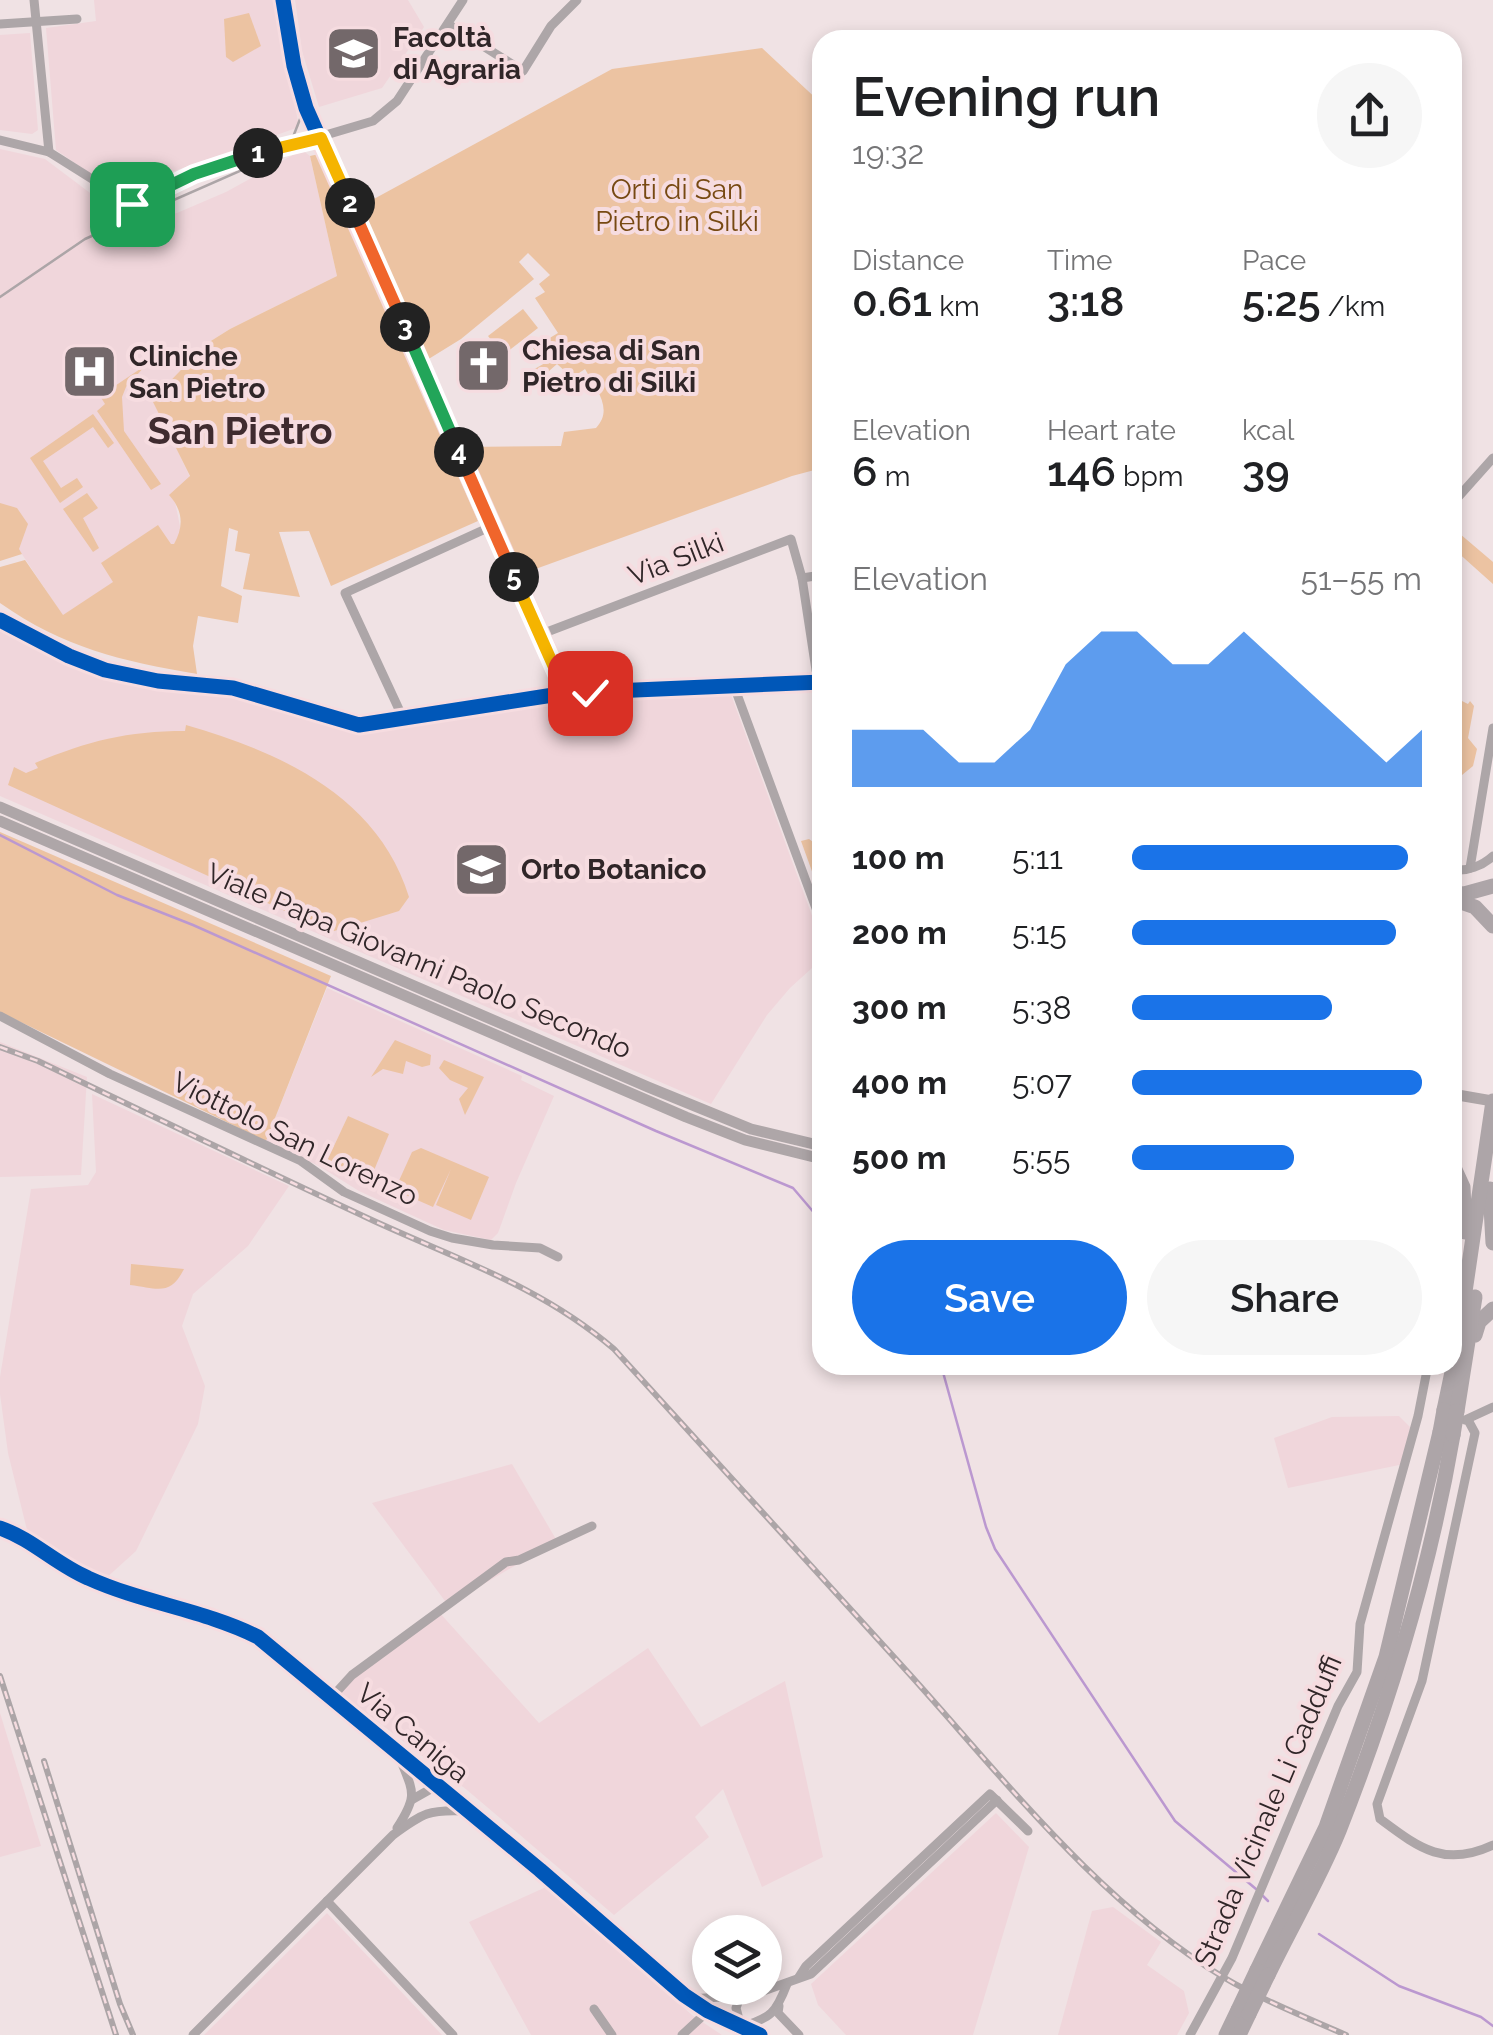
<!DOCTYPE html>
<meta charset="utf-8">
<style>
:root{--surface:#fff;--page:#f6f6f6;--text:#202124;--muted:#757577;--accent:#1a73e8}
body{margin:0;font-family:Raleway,sans-serif;background:var(--page);color:var(--text);height:100vh;display:flex;flex-direction:column;font-size:38px;white-space:nowrap}
*{box-sizing:border-box;margin:0}
p{font-size:32px;color:var(--muted)}
.icon{flex:none;width:55px;height:55px;fill:none;stroke:currentColor;stroke-width:2;stroke-linecap:round;stroke-linejoin:round}
.map{position:relative;flex:1;overflow:hidden}
.drawer{position:absolute;left:812px;top:30px;width:650px;height:1345px;display:flex;flex-direction:column;background:var(--surface);border-radius:30px;box-shadow:0 5px 15px #0003}
.drawer>*{flex:none}
.controls{position:absolute;left:692px;top:1915px;display:grid;gap:20px}
.controls a{display:grid;place-items:center;width:90px;height:90px;border-radius:50%;background:var(--surface);box-shadow:0 5px 15px #0003;font-size:50px}
.pin{position:absolute;display:grid;place-items:center;width:85px;height:85px;color:#fff;margin:-42px;border-radius:20px;box-shadow:0 5px 15px #0006}
.km{position:absolute;width:50px;height:50px;margin:-25px;border-radius:50%;background:#222;color:#fff;font-size:28px;line-height:50px;text-align:center}
.round{display:grid;place-items:center;flex:none;width:105px;height:105px;border-radius:52px;background:var(--page)}
.head{display:flex;align-items:center;justify-content:space-between;height:170px;padding:0 40px}
h1{font-size:55px;font-weight:600;line-height:75px}
.metrics{display:grid;grid-template-columns:repeat(3,1fr);gap:15px;height:170px;padding:10px 40px}
.metrics div{display:grid;align-content:center}
.metrics b{font-size:42px;font-weight:600}
.metrics small{font-size:28px;font-weight:400}
.metrics p{font-size:28px}
.chart{height:280px;padding:20px 40px}
.chart p{display:flex;justify-content:space-between}
.chart svg{width:100%;height:180px;margin-top:10px;fill:var(--accent);opacity:.7}
.primary-button{display:flex;gap:20px;margin-top:auto;padding:20px 40px}
.primary-button a{flex:1;height:115px;border-radius:60px;background:var(--accent);color:#fff;font-size:40px;font-weight:600;line-height:115px;text-align:center}
.primary-button a+a{background:var(--page);color:var(--text)}
ul{padding:0 40px;list-style:none;font-size:32px}
li{display:grid;grid-template-columns:160px 120px 1fr;align-items:center;height:75px}
li i{height:25px;border-radius:12px;background:var(--accent)}
.map>svg:first-child{display:block}
.built{fill:#f0d6db}
.green{fill:#ecc3a2}
.lines{fill:none;stroke-linecap:round;stroke-linejoin:round}
.stream{stroke:#bb98d0;stroke-width:2.5}
.street{stroke:#ada6a8;stroke-width:9}
.secondary{stroke:#aea6a8;stroke-width:11}
.highway{stroke:#ada5a8;stroke-width:15}
.tram{stroke:#aca5a7;stroke-width:2.5}
.rail-casing{stroke:#aca5a7;stroke-width:6}
.rail{stroke:#f6dce0;stroke-width:2.5;stroke-dasharray:8;stroke-linecap:butt}
.highway-bridge{stroke:#ada5a8;stroke-width:15}
.cycleway-casing{stroke:#f6dce0;stroke-width:21}
.cycleway{stroke:#0057b8;stroke-width:15}
.split-1-casing{stroke:#fff;stroke-width:20}
.split-2-casing{stroke:#fff;stroke-width:20}
.split-3-casing{stroke:#fff;stroke-width:20}
.split-4-casing{stroke:#fff;stroke-width:20}
.split-5-casing{stroke:#fff;stroke-width:20}
.split-6-casing{stroke:#fff;stroke-width:20}
.split-1{stroke:#22a559;stroke-width:12}
.split-2{stroke:#f5b400;stroke-width:12}
.split-3{stroke:#f0652b;stroke-width:12}
.split-4{stroke:#22a559;stroke-width:12}
.split-5{stroke:#f0652b;stroke-width:12}
.split-6{stroke:#f5b400;stroke-width:12}
.labels{text-anchor:middle;dominant-baseline:central;stroke-width:8;stroke-linejoin:round;paint-order:stroke}
.poi-label{font-size:28px;font-weight:bold;fill:#302628;stroke:#f6dce0;text-anchor:start}
.park-label{font-size:28px;fill:#774912;stroke:#f6dce0}
.street-label{font-size:28px;fill:#302628;stroke:#f6dce0}
.district-label{font-size:38px;font-weight:bold;fill:#3f2b2f;stroke:#f6dce0}
</style>
<div class="map">
<svg width="1493" height="2035" viewBox="0 0 1493 2035">
<rect width="100%" height="100%" fill="#f0e2e4"/>
<!-- built -->
<g class="built">
<path d="M 94,0 L 276,0 L 299,127 L 166,174 L 126,198 L 56,150 L 46,28 L 96,21 Z"/>
<path d="M 295,0 L 408,0 L 424,27 L 382,88 L 319,107 L 302,51 Z"/>
<path d="M 30,33 L 38,130 L 32,134 L 0,130 L 0,35 Z"/>
<path d="M 0,149 L 45,159 L 122,217 L 143,219 L 177,213 L 226,192 L 302,150 L 310,156 L 337,276 L 230,329 L 206,344 L 153,400 L 190,477 L 175,502 L 181,531 L 174,544 L 63,616 L 0,521 Z"/>
<path d="M 0,625 L 74,666 L 145,686 L 220,692 L 274,708 L 362,724 L 409,723 L 560,699 L 730,692 L 822,943 L 822,959 L 790,988 L 767,1015 L 711,1104 L 0,796 Z"/>
<path d="M 327,988 L 522,1076 L 521,1080 L 554,1096 L 516,1183 L 498,1233 L 491,1240 L 444,1230 L 359,1191 L 319,1166 L 266,1141 Z"/>
<path d="M 0,1042 L 87,1077 L 81,1175 L 0,1177 Z"/>
<path d="M 92,1094 L 289,1186 L 248,1246 L 193,1294 L 182,1326 L 205,1386 L 198,1424 L 136,1551 L 104,1580 L 79,1573 L 28,1534 L 8,1453 L 0,1394 L 0,1377 L 31,1189 L 88,1185 L 96,1172 Z"/>
<path d="M 1399,1416 L 1410,1427 L 1404,1464 L 1288,1488 L 1274,1438 L 1332,1417 Z"/>
<path d="M 512,1464 L 557,1541 L 448,1605 L 372,1503 Z"/>
<path d="M 438,1611 L 539,1723 L 648,1648 L 701,1727 L 785,1681 L 823,1857 L 762,1887 L 723,1789 L 695,1817 L 709,1837 L 614,1915 L 467,1790 L 336,1690 Z"/>
<path d="M 0,1713 L 41,1846 L 0,1857 Z"/>
<path d="M 996,1813 L 1029,1847 L 973,2035 L 846,2035 L 818,2005 L 811,1984 Z"/>
<path d="M 546,1887 L 692,2015 L 722,2035 L 531,2035 L 469,1922 Z"/>
<path d="M 1113,1907 L 1161,1942 L 1147,1965 L 1184,1991 L 1189,2013 L 1177,2035 L 1058,2035 L 1092,1911 Z"/>
<path d="M 327,1913 L 442,2035 L 204,2035 Z"/>
</g>
<!-- green -->
<g class="green">
<path d="M 249,13 L 261,46 L 233,62 L 226,57 L 224,19 Z"/>
<path d="M 762,48 L 822,104 L 822,468 L 792,476 L 519,575 L 465,447 L 561,446 L 564,432 L 596,428 C 614,409 596,389 585,369 L 576,375 L 566,372 L 557,364 L 533,385 L 524,375 L 545,363 L 533,348 L 558,333 L 535,298 L 545,292 L 539,284 L 550,275 L 528,253 L 519,262 L 534,279 L 461,339 L 427,360 L 361,206 L 612,69 Z"/>
<path d="M 319,154 L 478,521 L 331,586 L 309,531 L 279,532 L 300,597 L 243,589 L 250,554 L 235,551 L 238,531 L 229,528 L 221,586 L 242,596 L 238,623 L 198,616 L 193,646 L 197,674 C 121,661 64,648 0,603 L 0,567 L 25,560 L 63,615 L 113,582 L 101,563 L 158,525 L 171,544 L 174,544 C 184,527 183,510 169,495 L 190,476 L 152,400 L 206,344 L 230,329 L 337,276 L 310,156 Z"/>
<path d="M 523,309 L 538,328 L 503,355 L 488,336 Z"/>
<path d="M 146,365 L 126,387 L 122,397 L 124,431 L 161,484 L 151,490 L 97,411 L 105,404 L 100,396 Z"/>
<path d="M 93,414 L 114,443 L 108,448 L 93,427 L 43,461 L 61,488 L 77,478 L 83,487 L 60,503 L 30,458 Z"/>
<path d="M 87,493 L 98,508 L 83,518 L 99,548 L 93,552 L 63,509 Z"/>
<path d="M 0,503 L 17,508 L 28,524 L 19,549 L 22,554 L 0,561 Z"/>
<path d="M 1453,528 L 1493,562 L 1493,584 L 1455,550 L 1457,547 L 1453,543 Z"/>
<path d="M 1462,701 L 1468,704 L 1470,701 L 1474,706 L 1468,738 L 1477,749 L 1473,766 L 1462,775 L 1453,762 L 1453,741 L 1462,731 L 1453,722 L 1452,705 Z"/>
<path d="M 186,725 C 280,752 378,796 409,897 L 399,911 L 331,932 L 8,785 L 14,767 L 26,773 L 38,768 L 35,763 C 88,741 127,731 185,731 Z"/>
<path d="M 0,832 L 331,976 L 266,1141 L 0,1012 Z"/>
<path d="M 817,838 L 822,843 L 822,899 L 801,841 L 809,839 L 813,842 Z"/>
<path d="M 395,1040 L 431,1055 L 430,1065 L 422,1067 L 406,1061 L 403,1074 L 383,1069 L 371,1077 Z"/>
<path d="M 444,1060 L 484,1077 L 465,1115 L 459,1099 L 468,1088 L 450,1080 L 439,1068 Z"/>
<path d="M 348,1116 L 389,1134 L 370,1180 L 327,1161 Z"/>
<path d="M 421,1148 L 489,1177 L 471,1220 L 436,1205 L 451,1169 L 433,1207 L 390,1188 L 392,1183 L 397,1185 L 412,1152 Z"/>
<path d="M 131,1264 L 184,1269 C 170,1297 157,1288 130,1285 Z"/>
</g>
<g class="lines">
<!-- stream -->
<g class="stream">
<path d="M 0,835 L 117,895 L 193,925 L 656,1131 L 793,1188 L 822,1222"/>
<path d="M 941,1365 L 986,1527 L 995,1549 L 1175,1821 L 1256,1889"/>
<path d="M 1262,1895 L 1268,1901"/>
<path d="M 1319,1934 L 1399,1986 L 1481,2017 L 1493,2026"/>
</g>
<!-- street -->
<g class="street">
<path d="M 34,0 L 49,152"/>
<path d="M 283,0 L 294,66 L 306,108 L 566,693"/>
<path d="M 0,24 L 77,19"/>
<path d="M 448,24 L 523,71 L 551,26 L 577,0"/>
<path d="M 0,140 L 49,152 L 100,184 L 125,207 L 194,174 L 373,121 L 397,101 L 463,0"/>
<path d="M 1452,504 L 1493,458"/>
<path d="M 802,578 L 822,575"/>
<path d="M 0,620 L 69,656 L 105,670 L 158,681 L 233,688 L 359,725 L 566,693 L 822,682"/>
<path d="M 539,635 L 791,539 L 802,578 L 818,683"/>
<path d="M 734,686 L 820,919"/>
<path d="M 403,718 L 345,593 L 492,526"/>
<path d="M 1470,868 L 1493,728"/>
<path d="M 1452,869 C 1466,873 1483,865 1493,856"/>
<path d="M 0,1016 L 110,1074 L 301,1161 L 344,1192 L 430,1231 L 452,1238 L 493,1245 L 540,1248 L 558,1257"/>
<path d="M 1465,1420 L 1493,1407"/>
<path d="M 1468,1420 L 1475,1433 L 1422,1681 L 1377,1804 L 1380,1819 C 1419,1848 1444,1868 1493,1845"/>
<path d="M 332,1697 L 352,1675 L 506,1562 L 519,1560 L 592,1526"/>
<path d="M 413,1799 L 436,1786"/>
<path d="M 397,1828 C 419,1794 413,1792 399,1756"/>
<path d="M 327,1901 L 453,2035"/>
<path d="M 799,1977 L 806,1966 L 990,1794 L 1028,1831"/>
<path d="M 740,1997 L 736,2008 L 741,2027 C 771,2018 776,2013 787,1984"/>
<path d="M 690,1999 L 752,1995 L 811,1974 L 997,1800"/>
<path d="M 779,2006 L 778,2013 L 799,2035"/>
<path d="M 594,2009 L 612,2035"/>
<path d="M 193,2035 L 393,1835 C 423,1813 429,1809 466,1811"/>
<path d="M 682,2035 L 708,2011"/>
<path d="M 1190,2035 L 1232,1958 L 1338,1706 L 1357,1672 L 1360,1624 L 1418,1416 L 1428,1365"/>
</g>
<!-- secondary -->
<g class="secondary">
<path d="M 0,807 L 648,1087 L 751,1129 L 822,1146"/>
<path d="M 0,821 L 686,1117 L 745,1140 L 822,1159"/>
<path d="M 1452,1094 L 1493,1101"/>
<path d="M 0,1528 C 32,1539 57,1565 88,1578 C 143,1603 204,1610 258,1637 L 540,1870 L 684,1995 L 708,2011 L 760,2035"/>
</g>
<!-- highway -->
<g class="highway">
<path d="M 1453,893 L 1464,894 L 1493,886"/>
<path d="M 1452,899 L 1475,907 L 1493,926"/>
<path d="M 1452,1163 L 1463,1187 L 1465,1232"/>
<path d="M 1490,1189 L 1493,1243"/>
<path d="M 1475,1335 L 1479,1322 L 1493,1309"/>
<path d="M 1444,1410 L 1456,1353 L 1493,1101"/>
<path d="M 1457,1411 L 1475,1297"/>
<path d="M 1257,1970 L 1326,1827 L 1386,1657 L 1440,1432"/>
<path d="M 1268,1975 C 1291,1927 1319,1880 1339,1831 C 1389,1704 1430,1569 1453,1435"/>
<path d="M 1226,2035 L 1238,2010"/>
<path d="M 1239,2035 L 1249,2014"/>
</g>
<!-- tram -->
<path class="tram" d="M 0,297 L 85,239 L 267,159 L 293,137 L 302,114 L 287,0"/>
<defs>
<g id="rail">
<path d="M 0,1047 L 38,1061 C 150,1115 262,1169 374,1221 C 459,1260 542,1287 614,1349 C 711,1456 808,1562 904,1668 C 1002,1776 1096,1900 1223,1977 C 1262,2000 1305,2017 1346,2035"/>
<path d="M 0,1676 L 116,2035"/>
<path d="M 44,1761 L 120,2004 L 133,2035"/>
</g>
</defs>
<!-- rail casing -->
<use href="#rail" class="rail-casing"/>
<!-- rail -->
<use href="#rail" class="rail"/>
<!-- highway-bridge -->
<g class="highway-bridge">
<path d="M 1440,1432 L 1444,1410"/>
<path d="M 1453,1435 L 1457,1411"/>
<path d="M 1238,2010 L 1257,1970"/>
<path d="M 1249,2014 L 1268,1975"/>
</g>
<defs>
<g id="cycleway">
<path d="M 283,0 L 294,66 L 306,108 L 566,693"/>
<path d="M 0,620 L 69,656 L 105,670 L 158,681 L 233,688 L 359,725 L 566,693 L 822,682"/>
<path d="M 0,1528 C 32,1539 57,1565 88,1578 C 143,1603 204,1610 258,1637 L 540,1870 L 684,1995 L 708,2011 L 760,2035"/>
</g>
</defs>
<!-- cycleway casing -->
<use href="#cycleway" class="cycleway-casing"/>
<!-- cycleway -->
<use href="#cycleway" class="cycleway"/>
</g>
<g class="lines">
<defs>
<path id="split-1" d="M 132,204 L 194,174 L 258,153"/>
<path id="split-2" d="M 258,153 L 321,138 L 350,203"/>
<path id="split-3" d="M 350,203 L 405,327"/>
<path id="split-4" d="M 405,327 L 459,452"/>
<path id="split-5" d="M 459,452 L 514,577"/>
<path id="split-6" d="M 514,577 L 566,694 L 590,693"/>
</defs>
<!-- split-1 casing -->
<use href="#split-1" class="split-1-casing"/>
<!-- split-2 casing -->
<use href="#split-2" class="split-2-casing"/>
<!-- split-3 casing -->
<use href="#split-3" class="split-3-casing"/>
<!-- split-4 casing -->
<use href="#split-4" class="split-4-casing"/>
<!-- split-5 casing -->
<use href="#split-5" class="split-5-casing"/>
<!-- split-6 casing -->
<use href="#split-6" class="split-6-casing"/>
<!-- split-1 -->
<use href="#split-1" class="split-1"/>
<!-- split-2 -->
<use href="#split-2" class="split-2"/>
<!-- split-3 -->
<use href="#split-3" class="split-3"/>
<!-- split-4 -->
<use href="#split-4" class="split-4"/>
<!-- split-5 -->
<use href="#split-5" class="split-5"/>
<!-- split-6 -->
<use href="#split-6" class="split-6"/>
</g>
<!-- icons -->
<defs>
<symbol id="university-square" viewBox="-11 -11 22 22"><rect x="-9" y="-9" width="18" height="18" rx="4" fill="#73686a" stroke="#f6dce0"/><path d="M0-5L7-2L0 1L-7-2ZM-4 1L0 2.5L4 1V4Q0 6-4 4Z" fill="#fff"/></symbol>
<symbol id="church-square" viewBox="-11 -11 22 22"><rect x="-9" y="-9" width="18" height="18" rx="4" fill="#73686a" stroke="#f6dce0"/><path d="M-1.2-6h2.4v3.5h3.3v2.4h-3.3V6h-2.4V-.1h-3.3v-2.4h3.3Z" fill="#fff"/></symbol>
<symbol id="hospital-square" viewBox="-11 -11 22 22"><rect x="-9" y="-9" width="18" height="18" rx="4" fill="#73686a" stroke="#f6dce0"/><path d="M-5-5h3v3.5h4V-5h3V5h-3V1.5h-4V5h-3Z" fill="#fff"/></symbol>
</defs>
<g fill-rule="evenodd">
<use href="#university-square" x="322" y="22" width="63" height="63"/>
<use href="#church-square" x="452" y="334" width="63" height="63"/>
<use href="#hospital-square" x="58" y="340" width="63" height="63"/>
<use href="#university-square" x="450" y="838" width="63" height="63"/>
</g>
<g class="labels">
<!-- poi labels -->
<g class="poi-label">
<text x="393" y="37">Facoltà<tspan x="393" dy="32">di Agraria</tspan></text>
<text x="522" y="350">Chiesa di San<tspan x="522" dy="32">Pietro di Silki</tspan></text>
<text x="129" y="356">Cliniche<tspan x="129" dy="32">San Pietro</tspan></text>
<text x="521" y="869">Orto Botanico</text>
</g>
<!-- park labels -->
<g class="park-label">
<text x="677" y="189">Orti di San<tspan x="677" dy="32">Pietro in Silki</tspan></text>
</g>
<!-- street labels -->
<g class="street-label">
<text transform="translate(676 559) rotate(-21)">Via Silki</text>
<text transform="translate(419 961) rotate(23)">Viale Papa Giovanni Paolo Secondo</text>
<text transform="translate(295 1139) rotate(26)">Viottolo San Lorenzo</text>
<text transform="translate(413 1733) rotate(40)">Via Caniga</text>
<text transform="translate(1268 1811) rotate(-67)">Strada Vicinale Li Cadduffi</text>
</g>
<!-- district labels -->
<g class="district-label">
<text x="240" y="430">San Pietro</text>
</g>
</g>
</svg>
<div class="controls">
<a><svg class="icon" aria-label="layers" viewBox="0 0 24 24"><path d="M12 4l9 5-9 5-9-5zM3 14l9 5 9-5"/></svg></a>
</div>
<div class="pin" style="left:132px;top:204px;background:#1e9e55"><svg class="icon" aria-label="arrive" viewBox="0 0 24 24"><path d="M6 21V4h12l-3 4 3 4H6"/></svg></div>
<div class="pin" style="left:590px;top:693px;background:#d93025"><svg class="icon" aria-label="check" viewBox="0 0 24 24"><path d="M5 12l5 5 9-10"/></svg></div>
<b class="km" style="left:258px;top:153px">1</b>
<b class="km" style="left:350px;top:203px">2</b>
<b class="km" style="left:405px;top:327px">3</b>
<b class="km" style="left:459px;top:452px">4</b>
<b class="km" style="left:514px;top:577px">5</b>
<section class="drawer">
<div class="head"><div><h1>Evening run</h1><p>19:32</p></div><a class="round"><svg class="icon" aria-label="share" viewBox="0 0 24 24"><path d="M12 15V3M7 8l5-5 5 5M5 13v7h14v-7"/></svg></a></div>
<div class="metrics">
<div><p>Distance</p><b>0.61<small> km</small></b></div>
<div><p>Time</p><b>3:18</b></div>
<div><p>Pace</p><b>5:25<small> /km</small></b></div>
</div>
<div class="metrics">
<div><p>Elevation</p><b>6<small> m</small></b></div>
<div><p>Heart rate</p><b>146<small> bpm</small></b></div>
<div><p>kcal</p><b>39</b></div>
</div>
<div class="chart"><p><span>Elevation</span>51–55 m</p>
<svg viewBox="0 0 160 44" preserveAspectRatio="none"><path d="M0 44V30L10 30L20 30L30 38L40 38L50 30L60 14L70 6L80 6L90 14L100 14L110 6L120 14L130 22L140 30L150 38L160 30V44z"/></svg>
</div>
<ul>
<li><b>100 m</b>5:11<i style="width:95%"></i></li>
<li><b>200 m</b>5:15<i style="width:91%"></i></li>
<li><b>300 m</b>5:38<i style="width:69%"></i></li>
<li><b>400 m</b>5:07<i style="width:100%"></i></li>
<li><b>500 m</b>5:55<i style="width:56%"></i></li>
</ul>
<div class="primary-button"><a>Save</a><a>Share</a></div>
</section>
</div>
